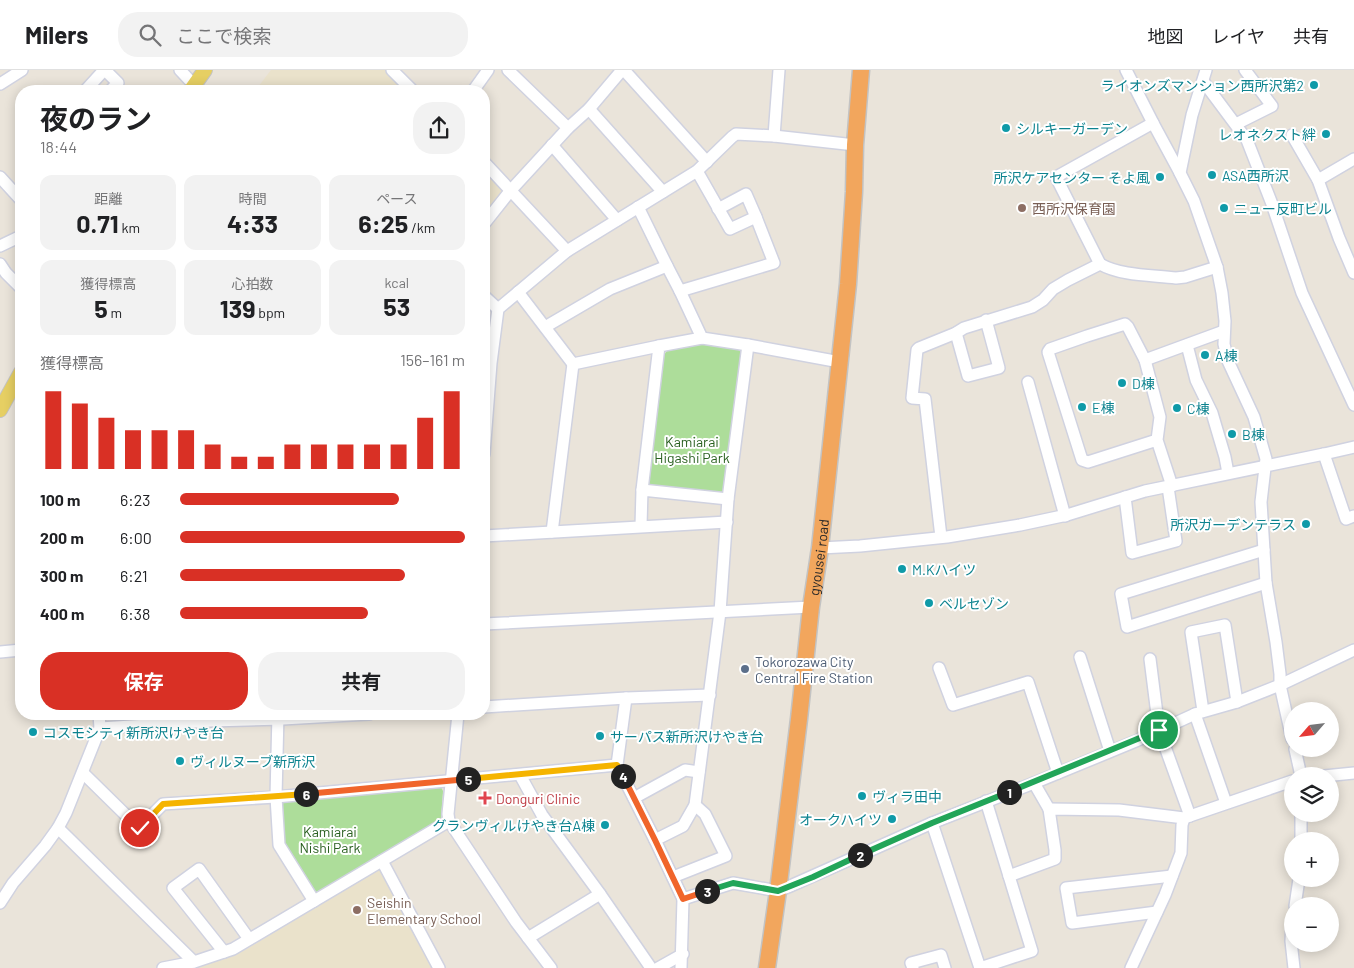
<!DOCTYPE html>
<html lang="ja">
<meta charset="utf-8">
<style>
:root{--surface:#fff;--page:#f2f2f2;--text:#202124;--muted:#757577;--line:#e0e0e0;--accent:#d93025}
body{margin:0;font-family:Barlow,"Noto Sans JP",sans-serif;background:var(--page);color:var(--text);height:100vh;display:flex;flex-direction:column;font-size:19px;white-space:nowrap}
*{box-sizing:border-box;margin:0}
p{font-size:16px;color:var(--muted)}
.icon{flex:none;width:28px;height:28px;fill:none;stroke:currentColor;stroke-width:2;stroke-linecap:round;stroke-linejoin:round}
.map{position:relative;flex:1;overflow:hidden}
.drawer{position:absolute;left:15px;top:15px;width:475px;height:635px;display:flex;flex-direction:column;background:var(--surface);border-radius:20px;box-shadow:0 2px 12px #0003}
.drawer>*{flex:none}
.needle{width:32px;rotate:242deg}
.buttons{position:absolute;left:1284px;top:632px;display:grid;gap:10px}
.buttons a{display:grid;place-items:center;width:55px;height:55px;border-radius:50%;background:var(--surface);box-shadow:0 2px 12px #0003;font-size:25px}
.pin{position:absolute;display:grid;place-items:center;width:42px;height:42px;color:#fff;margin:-21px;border:2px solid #fff;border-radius:50%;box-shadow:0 1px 5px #0007}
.km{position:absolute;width:25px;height:25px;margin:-12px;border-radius:50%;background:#222;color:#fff;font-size:14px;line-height:25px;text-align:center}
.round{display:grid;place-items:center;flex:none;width:52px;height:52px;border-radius:20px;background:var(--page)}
.summary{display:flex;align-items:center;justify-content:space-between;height:85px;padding:0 25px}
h1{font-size:28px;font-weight:700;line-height:38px}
.figures{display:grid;grid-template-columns:repeat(3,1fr);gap:8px;height:85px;padding:5px 25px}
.figures div{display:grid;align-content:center;border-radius:12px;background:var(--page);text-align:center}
.figures b{font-size:25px;font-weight:700}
.figures small{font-size:14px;font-weight:400}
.figures p{font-size:14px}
.chart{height:140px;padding:10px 25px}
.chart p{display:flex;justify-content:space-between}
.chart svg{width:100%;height:90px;margin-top:5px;stroke:var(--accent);stroke-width:6}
.primary-button{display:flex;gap:10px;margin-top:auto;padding:10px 25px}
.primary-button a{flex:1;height:58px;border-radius:20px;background:var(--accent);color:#fff;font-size:20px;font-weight:700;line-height:58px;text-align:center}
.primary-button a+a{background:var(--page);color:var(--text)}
ul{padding:0 25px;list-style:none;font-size:16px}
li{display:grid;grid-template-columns:80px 60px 1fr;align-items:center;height:38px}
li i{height:12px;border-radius:6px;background:var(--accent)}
header{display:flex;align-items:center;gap:30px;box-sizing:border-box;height:70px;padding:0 25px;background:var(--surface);border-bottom:1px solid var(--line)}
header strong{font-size:24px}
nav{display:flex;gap:28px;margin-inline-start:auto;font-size:18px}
.search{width:350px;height:45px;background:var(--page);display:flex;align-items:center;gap:12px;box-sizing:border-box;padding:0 18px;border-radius:20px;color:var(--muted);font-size:19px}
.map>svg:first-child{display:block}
.education{fill:#eae2cb}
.green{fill:#addd9a}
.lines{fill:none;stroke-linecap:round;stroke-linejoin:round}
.minor-casing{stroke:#d0d2e0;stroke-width:14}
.major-casing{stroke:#c3c3c3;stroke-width:16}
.highway-casing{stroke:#c3c3c3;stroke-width:19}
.minor{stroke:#fff;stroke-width:11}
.major{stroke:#e6cf63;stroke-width:14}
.highway{stroke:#f2a65d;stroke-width:16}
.split-1-casing{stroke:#fff;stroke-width:10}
.split-2-casing{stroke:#fff;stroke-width:10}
.split-3-casing{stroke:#fff;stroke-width:10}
.split-4-casing{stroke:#fff;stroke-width:10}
.split-5-casing{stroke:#fff;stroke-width:10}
.split-6-casing{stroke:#fff;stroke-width:10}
.split-7-casing{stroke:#fff;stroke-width:10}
.split-1{stroke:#22a559;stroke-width:6}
.split-2{stroke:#22a559;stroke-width:6}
.split-3{stroke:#22a559;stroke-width:6}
.split-4{stroke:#f0652b;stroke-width:6}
.split-5{stroke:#f5b400;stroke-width:6}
.split-6{stroke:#f0652b;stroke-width:6}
.split-7{stroke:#f5b400;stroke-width:6}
.culture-dot{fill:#0f9aa8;stroke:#fff;stroke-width:2}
.education-dot{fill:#8d6e63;stroke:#fff;stroke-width:2}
.service-dot{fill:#5c6f8a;stroke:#fff;stroke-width:2}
.health-dot{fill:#e0444e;stroke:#fff;stroke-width:2}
.labels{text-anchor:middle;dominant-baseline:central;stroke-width:4;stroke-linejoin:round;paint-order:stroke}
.culture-label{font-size:14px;fill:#0d838f;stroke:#fff;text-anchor:start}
.education-label{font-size:14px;fill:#785e54;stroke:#fff;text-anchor:start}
.park-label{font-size:14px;fill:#285f1e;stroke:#fff}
.street-label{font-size:14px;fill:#282828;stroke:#fff}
.service-label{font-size:14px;fill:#4e5e75;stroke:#fff;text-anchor:start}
.health-label{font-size:14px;fill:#be3a42;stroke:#fff;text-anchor:start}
</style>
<header>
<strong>Milers</strong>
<div class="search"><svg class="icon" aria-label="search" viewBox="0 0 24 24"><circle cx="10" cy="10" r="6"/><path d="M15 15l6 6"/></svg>ここで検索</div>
<nav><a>地図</a><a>レイヤ</a><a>共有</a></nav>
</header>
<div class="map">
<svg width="1354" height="898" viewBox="0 0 1354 898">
<rect width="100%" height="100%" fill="#eae4da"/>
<!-- education -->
<g class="education">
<path d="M 271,0 L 385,0 L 407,21 L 255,21 Z"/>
<path d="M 484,98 L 504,118 L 484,144 Z"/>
<path d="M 378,799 L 383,801 L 433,898 L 186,898 L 225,889 L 247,879 Z"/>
</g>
<!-- green -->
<g class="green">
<path d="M 701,274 L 708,274 L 739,280 L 742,284 L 726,423 L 721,425 L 652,418 L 648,413 L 663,286 L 667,281 Z"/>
<path d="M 441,717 L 443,721 L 441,749 L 439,752 L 319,823 L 314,822 L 283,772 L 281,735 L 284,732 Z"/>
</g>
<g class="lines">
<defs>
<g id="minor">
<path d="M 105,0 L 118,13 L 110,21"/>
<path d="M 180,0 L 194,15"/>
<path d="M 392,0 L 413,21"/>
<path d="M 508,0 L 568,58"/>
<path d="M 624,0 L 707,92"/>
<path d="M 1126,0 L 1153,53 L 1180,103"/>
<path d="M 1206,0 L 1192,45 L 1180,103 L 1194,131 L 1217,197 L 1222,223 L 1225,251 L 1224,274 L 1228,291 L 1254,347 L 1266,389 L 1261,432 L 1266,513 L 1276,572 L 1280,604 L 1280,615 L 1292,669"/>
<path d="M 1203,11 L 1247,70 L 1272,134 L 1302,223 L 1354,335"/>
<path d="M 0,14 L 22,0"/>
<path d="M 85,21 L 104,0"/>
<path d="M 473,21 L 488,0"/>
<path d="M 589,39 L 663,122"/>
<path d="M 1236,54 L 1272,36 L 1245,0"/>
<path d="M 1292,65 L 1318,110 L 1339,168 L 1354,203"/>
<path d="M 774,66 L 779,0"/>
<path d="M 552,75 L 617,150"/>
<path d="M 484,92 L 567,181 L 697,101 L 732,67 L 736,64 L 774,66 L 855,75"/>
<path d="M 697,101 L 730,159 L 756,147 L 774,193 L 680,221 L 702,268 L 748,275 L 840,292"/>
<path d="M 0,107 L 21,130"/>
<path d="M 1318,110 L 1354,89"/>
<path d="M 718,139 L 746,124 L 756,147"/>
<path d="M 484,154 L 511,120 L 568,58 L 589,39 L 622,0"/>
<path d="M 0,176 L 21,166"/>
<path d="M 0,194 L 6,203 L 21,218"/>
<path d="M 1100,194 L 1056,107 L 1153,53"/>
<path d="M 667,196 L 680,221"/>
<path d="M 518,222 L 573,294 L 659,276"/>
<path d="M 484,226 L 498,239"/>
<path d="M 545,257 L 610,219 L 667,196 L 638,137"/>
<path d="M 956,263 L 968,306 L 999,298 L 986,250"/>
<path d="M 1187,275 L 1196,310 L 1212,343 L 1225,387 L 1228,403"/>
<path d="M 1145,290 L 1224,261"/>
<path d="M 1028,312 L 1065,446"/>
<path d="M 1157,370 L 1160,347 L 1145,290 L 1128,257 L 1125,254 L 1087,266 L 1050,279 L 1048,282 L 1082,390 L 1088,392 L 1157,370 L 1172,416"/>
<path d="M 484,384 L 491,293 L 498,239 L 567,181"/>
<path d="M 1324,384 L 1346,449 L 1354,446"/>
<path d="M 642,420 L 659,276 L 702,268"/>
<path d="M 1125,427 L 1132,483 L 1176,471 L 1168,417"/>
<path d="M 641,456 L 642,420 L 728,429"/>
<path d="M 552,462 L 573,294"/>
<path d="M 484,466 L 727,452"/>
<path d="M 941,467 L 925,329 L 912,328 L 917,280 L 919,278 L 956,263 L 964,258 L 1032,237 L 1043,230 L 1053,219 L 1068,210 L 1100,194 C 1121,206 1152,205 1176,208 L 1185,207 L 1217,197"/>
<path d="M 820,478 L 860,476 L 947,467 L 1020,455 L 1067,445 L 1145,421 L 1324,384 L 1354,377"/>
<path d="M 1264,480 L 1121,524 L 1127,557 L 1266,513"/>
<path d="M 484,554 L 811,537"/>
<path d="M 0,582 L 21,580"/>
<path d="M 1080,587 L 1110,681"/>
<path d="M 1150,589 L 1159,660 L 1190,746"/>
<path d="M 939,598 L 953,635 L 1028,612 L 1058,703"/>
<path d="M 626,628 L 617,695 L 655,770 L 683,829 L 681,898"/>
<path d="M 484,637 L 626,628 L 710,625"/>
<path d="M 1203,641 L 1191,562 L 1225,555 L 1237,632"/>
<path d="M 278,644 L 276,727 L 279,775 L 314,831"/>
<path d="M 458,644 L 448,744 L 449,751 L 516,852 L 551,898"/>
<path d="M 1195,644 L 1226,733"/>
<path d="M 100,658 L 211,651 L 283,649 L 369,644"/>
<path d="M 1295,679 L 1301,706"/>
<path d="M 83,703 L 139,758 L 163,734 L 276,727 L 617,695"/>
<path d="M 520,705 L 542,745 L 600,824 L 651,898"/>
<path d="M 1324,706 L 1354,703"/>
<path d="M 1034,713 L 1049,739"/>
<path d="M 634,728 L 685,700 L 699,702"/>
<path d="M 986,731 L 1009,806"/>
<path d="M 1301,744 L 1301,771"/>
<path d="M 932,753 L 980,898 L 1032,881 L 1009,806 L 1055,789 L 1055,780 L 1049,739 L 1119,740 L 1184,748 L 1292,711"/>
<path d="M 58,758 L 194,892"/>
<path d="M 655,770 L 683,756 L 695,735 L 720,542 L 728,429 L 748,275"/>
<path d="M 382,791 L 439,898"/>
<path d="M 673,807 L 726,786 L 705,744 L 695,735"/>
<path d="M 683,829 L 733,813 L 778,821 L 788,817 L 932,753 L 1034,713 L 1136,671 L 1195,644 L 1237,632 L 1280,615 L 1354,580"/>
<path d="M 0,833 L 13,813 L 45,776 L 58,758 L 66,743 L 100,658 L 99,644"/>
<path d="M 1295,836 L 1299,809"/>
<path d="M 1157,842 L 1072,853 L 1066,818 L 1172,806"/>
<path d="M 1292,852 L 1291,871 L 1294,898"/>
<path d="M 528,868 L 600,824"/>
<path d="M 224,882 L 173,818 L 199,799 L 249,869"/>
<path d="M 163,898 L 194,892 L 233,879 L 449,751"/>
<path d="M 658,898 L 683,884"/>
<path d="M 913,898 L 911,893 L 941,885 L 945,898"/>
<path d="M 1131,898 L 1165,825 L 1181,783 L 1182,755 L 1184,748"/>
</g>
<g id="major">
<path d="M 190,21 L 205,0"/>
<path d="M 0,340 L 21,302"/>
</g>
<g id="highway">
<path id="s1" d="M 767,898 L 778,821 L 799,649 L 811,537 L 820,478 L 848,214 L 854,122 L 855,75 L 861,0"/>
</g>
</defs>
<!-- minor casing -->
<use href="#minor" class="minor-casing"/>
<!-- major casing -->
<use href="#major" class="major-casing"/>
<!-- highway casing -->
<use href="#highway" class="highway-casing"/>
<!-- minor -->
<use href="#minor" class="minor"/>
<!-- major -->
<use href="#major" class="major"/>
<!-- highway -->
<use href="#highway" class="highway"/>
</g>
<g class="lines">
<defs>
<path id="split-1" d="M 1009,722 L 1159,660"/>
<path id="split-2" d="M 860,785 L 932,753 L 1009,722"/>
<path id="split-3" d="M 707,821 L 733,813 L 778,821 L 813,807 L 860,785"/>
<path id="split-4" d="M 623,706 L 655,770 L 683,829 L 707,821"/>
<path id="split-5" d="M 468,709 L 617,695 L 623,706"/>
<path id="split-6" d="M 306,724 L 468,709"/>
<path id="split-7" d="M 140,758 L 163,734 L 306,724"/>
</defs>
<!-- split-1 casing -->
<use href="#split-1" class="split-1-casing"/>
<!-- split-2 casing -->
<use href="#split-2" class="split-2-casing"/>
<!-- split-3 casing -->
<use href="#split-3" class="split-3-casing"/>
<!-- split-4 casing -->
<use href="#split-4" class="split-4-casing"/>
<!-- split-5 casing -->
<use href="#split-5" class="split-5-casing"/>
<!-- split-6 casing -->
<use href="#split-6" class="split-6-casing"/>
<!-- split-7 casing -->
<use href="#split-7" class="split-7-casing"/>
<!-- split-1 -->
<use href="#split-1" class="split-1"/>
<!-- split-2 -->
<use href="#split-2" class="split-2"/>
<!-- split-3 -->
<use href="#split-3" class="split-3"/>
<!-- split-4 -->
<use href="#split-4" class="split-4"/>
<!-- split-5 -->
<use href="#split-5" class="split-5"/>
<!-- split-6 -->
<use href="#split-6" class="split-6"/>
<!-- split-7 -->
<use href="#split-7" class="split-7"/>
</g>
<!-- markers -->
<g class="culture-dot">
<circle cx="1314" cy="15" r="5"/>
<circle cx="1006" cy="58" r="5"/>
<circle cx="1326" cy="64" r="5"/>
<circle cx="1212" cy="105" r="5"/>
<circle cx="1160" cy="107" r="5"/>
<circle cx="1224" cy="138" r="5"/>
<circle cx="1205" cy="285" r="5"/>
<circle cx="1122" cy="313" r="5"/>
<circle cx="1082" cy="337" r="5"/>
<circle cx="1177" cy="338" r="5"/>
<circle cx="1232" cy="364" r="5"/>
<circle cx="1306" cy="454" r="5"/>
<circle cx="902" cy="499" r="5"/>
<circle cx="929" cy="533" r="5"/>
<circle cx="33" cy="662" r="5"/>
<circle cx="600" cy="666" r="5"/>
<circle cx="180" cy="691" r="5"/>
<circle cx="862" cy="726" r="5"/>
<circle cx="892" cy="749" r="5"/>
<circle cx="605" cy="755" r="5"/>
</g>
<g class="education-dot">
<circle cx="1022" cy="138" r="5"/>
<circle cx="357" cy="840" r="5"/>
</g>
<circle class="service-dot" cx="745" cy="599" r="5"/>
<path class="health-dot" d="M482.5 720.5h5v5h5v5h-5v5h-5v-5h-5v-5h5z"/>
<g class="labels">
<!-- culture labels -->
<g class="culture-label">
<text x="1304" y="15" text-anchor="end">ライオンズマンション西所沢第2</text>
<text x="1016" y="58">シルキーガーデン</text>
<text x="1316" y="64" text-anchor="end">レオネクスト絆</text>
<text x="1222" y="105">ASA西所沢</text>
<text x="1150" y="107" text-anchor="end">所沢ケアセンター そよ風</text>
<text x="1234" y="138">ニュー反町ビル</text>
<text x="1215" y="285">A棟</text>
<text x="1132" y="313">D棟</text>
<text x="1092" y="337">E棟</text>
<text x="1187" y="338">C棟</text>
<text x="1242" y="364">B棟</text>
<text x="1296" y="454" text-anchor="end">所沢ガーデンテラス</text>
<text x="912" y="499">M.Kハイツ</text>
<text x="939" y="533">ベルセゾン</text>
<text x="43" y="662">コスモシティ新所沢けやき台</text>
<text x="610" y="666">サーパス新所沢けやき台</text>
<text x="190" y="691">ヴィルヌーブ新所沢</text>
<text x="872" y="726">ヴィラ田中</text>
<text x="882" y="749" text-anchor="end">オークハイツ</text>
<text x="595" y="755" text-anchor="end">グランヴィルけやき台A棟</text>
</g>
<!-- education labels -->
<g class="education-label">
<text x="1032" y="138">西所沢保育園</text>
<text x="367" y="832">Seishin<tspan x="367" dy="16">Elementary School</tspan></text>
</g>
<!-- park labels -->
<g class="park-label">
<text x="692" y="371">Kamiarai<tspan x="692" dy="16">Higashi Park</tspan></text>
<text x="330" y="761">Kamiarai<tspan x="330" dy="16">Nishi Park</tspan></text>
</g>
<!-- street labels -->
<g class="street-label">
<text stroke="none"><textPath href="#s1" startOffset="414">gyousei road</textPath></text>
</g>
<!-- service labels -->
<g class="service-label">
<text x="755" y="591">Tokorozawa City<tspan x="755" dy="16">Central Fire Station</tspan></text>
</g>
<!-- health labels -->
<g class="health-label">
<text x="496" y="728">Donguri Clinic</text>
</g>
</g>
</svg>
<div class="buttons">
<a><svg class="needle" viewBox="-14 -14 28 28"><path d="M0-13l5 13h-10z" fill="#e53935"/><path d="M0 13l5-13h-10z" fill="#757577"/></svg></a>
<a><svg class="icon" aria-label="layers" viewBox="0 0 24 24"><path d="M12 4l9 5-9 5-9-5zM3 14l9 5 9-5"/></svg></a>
<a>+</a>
<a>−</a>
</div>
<div class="pin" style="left:1159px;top:660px;background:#1e9e55"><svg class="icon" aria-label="arrive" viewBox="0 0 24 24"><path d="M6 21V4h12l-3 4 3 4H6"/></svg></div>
<div class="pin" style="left:140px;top:758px;background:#d93025"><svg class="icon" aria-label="check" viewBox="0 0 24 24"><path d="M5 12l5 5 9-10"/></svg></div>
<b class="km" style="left:1009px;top:722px">1</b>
<b class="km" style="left:860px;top:785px">2</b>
<b class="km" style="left:707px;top:821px">3</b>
<b class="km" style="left:623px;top:706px">4</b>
<b class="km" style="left:468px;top:709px">5</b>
<b class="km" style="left:306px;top:724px">6</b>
<section class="drawer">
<div class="summary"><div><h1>夜のラン</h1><p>18:44</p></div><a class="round"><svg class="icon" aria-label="share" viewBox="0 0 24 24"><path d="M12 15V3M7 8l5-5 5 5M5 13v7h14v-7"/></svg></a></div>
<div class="figures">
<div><p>距離</p><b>0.71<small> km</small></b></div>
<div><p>時間</p><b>4:33</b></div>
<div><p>ペース</p><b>6:25<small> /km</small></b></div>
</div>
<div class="figures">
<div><p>獲得標高</p><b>5<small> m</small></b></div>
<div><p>心拍数</p><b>139<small> bpm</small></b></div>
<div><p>kcal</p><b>53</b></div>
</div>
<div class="chart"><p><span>獲得標高</span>156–161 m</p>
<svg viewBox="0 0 160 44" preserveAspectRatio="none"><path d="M5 44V6M15 44V12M25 44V19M35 44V25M45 44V25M55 44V25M65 44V32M75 44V38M85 44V38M95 44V32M105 44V32M115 44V32M125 44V32M135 44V32M145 44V19M155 44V6"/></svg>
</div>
<ul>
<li><b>100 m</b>6:23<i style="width:77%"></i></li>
<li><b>200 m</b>6:00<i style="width:100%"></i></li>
<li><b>300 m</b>6:21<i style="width:79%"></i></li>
<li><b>400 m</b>6:38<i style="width:66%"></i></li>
</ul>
<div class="primary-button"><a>保存</a><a>共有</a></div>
</section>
</div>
